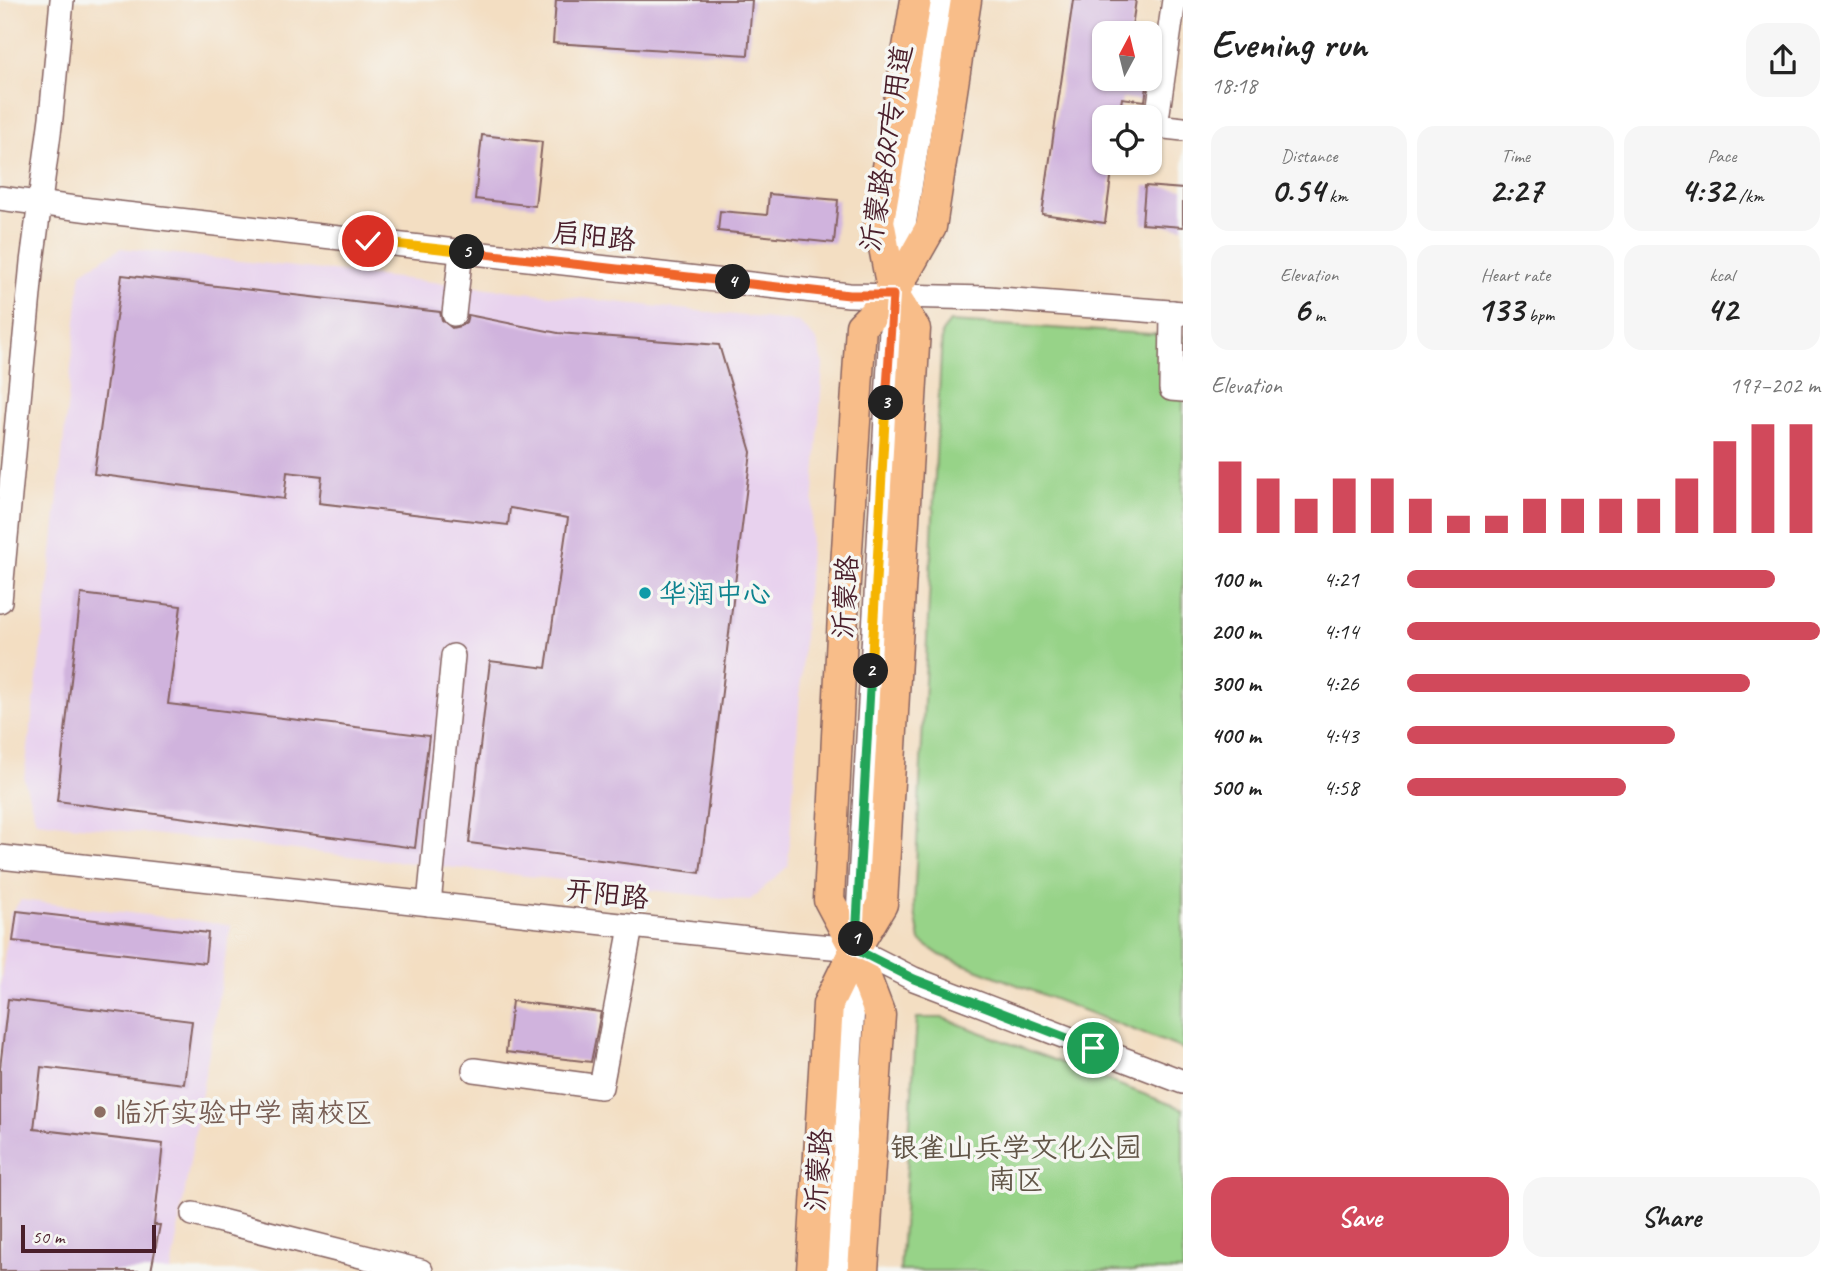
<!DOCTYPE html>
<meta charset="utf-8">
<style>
:root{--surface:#fff;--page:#f6f6f6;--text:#222;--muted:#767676;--accent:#d1495b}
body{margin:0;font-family:Caveat,"LXGW WenKai TC",sans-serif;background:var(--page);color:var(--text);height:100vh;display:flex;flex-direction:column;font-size:26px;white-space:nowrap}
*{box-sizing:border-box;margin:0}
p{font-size:23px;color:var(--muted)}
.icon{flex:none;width:38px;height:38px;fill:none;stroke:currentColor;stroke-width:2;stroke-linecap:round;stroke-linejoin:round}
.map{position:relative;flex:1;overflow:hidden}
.panel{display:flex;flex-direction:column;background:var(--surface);width:665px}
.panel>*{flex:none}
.needle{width:46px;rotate:7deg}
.controls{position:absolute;left:1092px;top:21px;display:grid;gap:14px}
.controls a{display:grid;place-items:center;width:70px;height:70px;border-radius:14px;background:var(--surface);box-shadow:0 2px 5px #0004;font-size:35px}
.scale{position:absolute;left:21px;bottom:18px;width:135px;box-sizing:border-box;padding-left:7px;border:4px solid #4a1f2b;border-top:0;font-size:19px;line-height:24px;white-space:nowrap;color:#4a1f2b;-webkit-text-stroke:5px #f6f6f2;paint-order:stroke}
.pin{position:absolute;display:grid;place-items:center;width:60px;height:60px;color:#fff;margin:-30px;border:4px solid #fff;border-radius:50%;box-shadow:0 2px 7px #0007}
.km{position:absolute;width:35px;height:35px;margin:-18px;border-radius:50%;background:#222;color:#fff;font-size:19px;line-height:35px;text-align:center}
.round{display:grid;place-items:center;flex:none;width:74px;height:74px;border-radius:21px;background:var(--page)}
.overview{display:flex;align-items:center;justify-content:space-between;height:119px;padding:0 28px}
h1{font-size:38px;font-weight:700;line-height:52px}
.figures{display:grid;grid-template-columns:repeat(3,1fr);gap:10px;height:119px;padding:7px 28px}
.figures div{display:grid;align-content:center;border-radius:18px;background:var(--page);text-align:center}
.figures b{font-size:35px;font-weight:700}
.figures small{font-size:19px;font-weight:400}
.figures p{font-size:19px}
.chart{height:196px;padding:14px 28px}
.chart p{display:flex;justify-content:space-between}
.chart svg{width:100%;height:126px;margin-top:7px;stroke:var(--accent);stroke-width:6}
.button{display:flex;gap:14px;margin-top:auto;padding:14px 28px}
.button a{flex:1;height:80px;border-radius:21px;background:var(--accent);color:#fff;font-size:28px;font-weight:700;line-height:80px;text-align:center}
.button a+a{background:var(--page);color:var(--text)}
ul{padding:0 28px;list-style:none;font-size:23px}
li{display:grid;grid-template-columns:112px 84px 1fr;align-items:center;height:52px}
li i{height:18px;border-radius:9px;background:var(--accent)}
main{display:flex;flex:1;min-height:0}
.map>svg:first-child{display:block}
.built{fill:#e8d2ee}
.green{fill:#97d388;stroke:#70795a;stroke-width:2}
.building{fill:#d0b3dd}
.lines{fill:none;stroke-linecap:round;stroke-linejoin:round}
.minor-casing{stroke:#856260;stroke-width:26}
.major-casing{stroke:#856260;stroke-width:33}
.minor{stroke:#fff;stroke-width:23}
.major{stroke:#f8bd89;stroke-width:30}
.split-1-casing{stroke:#fff;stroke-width:14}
.split-2-casing{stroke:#fff;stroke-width:14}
.split-3-casing{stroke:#fff;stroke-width:14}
.split-4-casing{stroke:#fff;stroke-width:14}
.split-5-casing{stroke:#fff;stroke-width:14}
.split-6-casing{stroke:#fff;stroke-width:14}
.split-1{stroke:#22a559;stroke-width:9}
.split-2{stroke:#22a559;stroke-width:9}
.split-3{stroke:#f5b400;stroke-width:9}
.split-4{stroke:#f0652b;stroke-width:9}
.split-5{stroke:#f0652b;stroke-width:9}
.split-6{stroke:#f5b400;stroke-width:9}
.culture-dot{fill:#0f9aa8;stroke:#f6f6f2;stroke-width:2.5}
.education-dot{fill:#8d6e63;stroke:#f6f6f2;stroke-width:2.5}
.labels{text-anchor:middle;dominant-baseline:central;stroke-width:7;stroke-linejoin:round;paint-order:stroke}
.street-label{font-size:28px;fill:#4a1f2b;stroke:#f6f6f2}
.culture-label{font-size:28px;fill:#0d838f;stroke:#f6f6f2;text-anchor:start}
.education-label{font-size:28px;fill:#785e54;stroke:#f6f6f2;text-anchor:start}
.park-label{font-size:28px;fill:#615547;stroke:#f6f6f2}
</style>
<main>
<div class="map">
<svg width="1183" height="1271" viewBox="0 0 1183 1271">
<rect width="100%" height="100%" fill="#f6f6f2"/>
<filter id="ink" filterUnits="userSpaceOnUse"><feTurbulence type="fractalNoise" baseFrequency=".0143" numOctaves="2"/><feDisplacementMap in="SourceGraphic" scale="14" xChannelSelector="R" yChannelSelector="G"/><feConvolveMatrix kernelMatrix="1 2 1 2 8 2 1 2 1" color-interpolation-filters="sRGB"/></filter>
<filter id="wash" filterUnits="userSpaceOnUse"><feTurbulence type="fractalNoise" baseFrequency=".00686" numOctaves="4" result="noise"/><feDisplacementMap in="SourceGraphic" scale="28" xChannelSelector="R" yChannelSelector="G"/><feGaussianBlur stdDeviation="1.57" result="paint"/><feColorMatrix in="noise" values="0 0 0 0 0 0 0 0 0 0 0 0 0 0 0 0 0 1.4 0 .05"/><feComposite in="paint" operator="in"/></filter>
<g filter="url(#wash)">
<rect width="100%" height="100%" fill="#f3dec2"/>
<!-- built -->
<g class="built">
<path d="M 121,248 L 799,322 L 817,341 L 823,364 L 788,866 L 749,901 L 36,821 L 24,779 L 47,601 L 81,272 Z"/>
<path d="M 21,900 L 231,925 L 171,1271 L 0,1271 L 0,987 L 10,914 Z"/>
</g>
<!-- green -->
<g class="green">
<path d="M 950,322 L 1183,336 L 1183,1049 L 940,955 L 920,941 L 914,906 L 942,332 Z"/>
<path d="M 917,1018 L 943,1018 L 1183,1109 L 1183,1271 L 900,1271 Z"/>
</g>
<g id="blocks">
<!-- building -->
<g class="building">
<path d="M 556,0 L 752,0 L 748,55 L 553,43 Z"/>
<path d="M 1073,0 L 1136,0 L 1131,33 L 1104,33 L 1104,79 L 1148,79 L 1145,101 L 1122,98 L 1119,117 L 1104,117 L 1104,163 L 1113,163 L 1105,223 L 1042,214 Z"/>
<path d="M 482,135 L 542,142 L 535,206 L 475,199 Z"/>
<path d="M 1145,186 L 1183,189 L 1183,227 L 1142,224 Z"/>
<path d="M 769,194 L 838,200 L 834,243 L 718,231 L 720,211 L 767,215 Z"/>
<path d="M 122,275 L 440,312 L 442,320 L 452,328 L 460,326 L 466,322 L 468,315 L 558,333 L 719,345 L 751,452 L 700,873 L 469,843 L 490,661 L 546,668 L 568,518 L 510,508 L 508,525 L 319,503 L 322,476 L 287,472 L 284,499 L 94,474 Z"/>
<path d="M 81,594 L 181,606 L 168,704 L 429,736 L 415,848 L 57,801 Z"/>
<path d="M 17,911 L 208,933 L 205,963 L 13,941 Z"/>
<path d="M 8,999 L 192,1021 L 184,1084 L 41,1067 L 34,1129 L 163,1144 L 154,1225 L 160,1225 L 151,1271 L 0,1271 L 0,1068 Z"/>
<path d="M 512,1001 L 601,1012 L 591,1062 L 506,1052 Z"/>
</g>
</g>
</g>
<g filter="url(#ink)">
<use href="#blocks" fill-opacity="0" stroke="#856260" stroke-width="2"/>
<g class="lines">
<defs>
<g id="minor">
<path d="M 1174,0 L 1156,126 L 1183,129"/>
<path d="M 0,198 L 90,210 L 849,295 L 988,298 L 1183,313"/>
<path d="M 1172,312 L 1171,389 L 1183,390"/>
<path d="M 454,314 L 461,252"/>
<path d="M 0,601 L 32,262 L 51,118 L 62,0"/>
<path d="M 0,857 L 786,943 L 855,949 L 914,979 L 1183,1082"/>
<path d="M 429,904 L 453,656"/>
<path d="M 474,1070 L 601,1087 L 631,927"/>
<path d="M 193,1214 L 421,1271"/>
<path d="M 838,1271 L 893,294 L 940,0"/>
</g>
<g id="major">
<path d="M 812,1271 L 828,1004 L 855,949 L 882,904 L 915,329 L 893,294 L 879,221 L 916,0"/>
<path d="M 863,1271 L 880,1015 L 855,949 L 829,900 L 843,614 L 861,326 L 893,294 L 931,227 L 966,0"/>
</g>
</defs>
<!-- minor casing -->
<use href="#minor" class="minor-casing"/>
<!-- major casing -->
<use href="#major" class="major-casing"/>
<!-- minor -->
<use href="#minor" class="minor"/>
<!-- major -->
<use href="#major" class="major"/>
</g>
</g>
<g class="lines" filter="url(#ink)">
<defs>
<path id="split-1" d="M 856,939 L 855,949 L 914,979 L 1093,1048"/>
<path id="split-2" d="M 856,939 L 871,671"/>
<path id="split-3" d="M 871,671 L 886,403"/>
<path id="split-4" d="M 733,282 L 849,295 L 893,295 L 886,403"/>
<path id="split-5" d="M 467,252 L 733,282"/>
<path id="split-6" d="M 368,241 L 467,252"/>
</defs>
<!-- split-1 casing -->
<use href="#split-1" class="split-1-casing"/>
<!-- split-2 casing -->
<use href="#split-2" class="split-2-casing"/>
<!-- split-3 casing -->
<use href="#split-3" class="split-3-casing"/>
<!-- split-4 casing -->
<use href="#split-4" class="split-4-casing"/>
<!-- split-5 casing -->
<use href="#split-5" class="split-5-casing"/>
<!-- split-6 casing -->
<use href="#split-6" class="split-6-casing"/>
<!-- split-1 -->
<use href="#split-1" class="split-1"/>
<!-- split-2 -->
<use href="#split-2" class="split-2"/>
<!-- split-3 -->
<use href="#split-3" class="split-3"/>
<!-- split-4 -->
<use href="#split-4" class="split-4"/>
<!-- split-5 -->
<use href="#split-5" class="split-5"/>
<!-- split-6 -->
<use href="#split-6" class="split-6"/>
</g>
<!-- markers -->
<circle class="culture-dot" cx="645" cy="593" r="7"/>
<circle class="education-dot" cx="100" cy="1112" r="7"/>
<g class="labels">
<!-- street labels -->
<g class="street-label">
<text transform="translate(886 148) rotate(-81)">沂蒙路BRT专用道</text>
<text transform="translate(594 236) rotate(6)">启阳路</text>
<text transform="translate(845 597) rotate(-87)">沂蒙路</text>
<text transform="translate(607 894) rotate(6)">开阳路</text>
<text transform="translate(818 1170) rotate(-86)">沂蒙路</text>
</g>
<!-- culture labels -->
<g class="culture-label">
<text x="659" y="593">华润中心</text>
</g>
<!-- education labels -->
<g class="education-label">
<text x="114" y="1112">临沂实验中学 南校区</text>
</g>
<!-- park labels -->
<g class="park-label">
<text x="1016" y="1147">银雀山兵学文化公园<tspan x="1016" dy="32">南区</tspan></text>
</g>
</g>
</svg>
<div class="controls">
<a><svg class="needle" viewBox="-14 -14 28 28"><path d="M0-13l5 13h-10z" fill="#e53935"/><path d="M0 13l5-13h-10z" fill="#767676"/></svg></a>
<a><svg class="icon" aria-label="locate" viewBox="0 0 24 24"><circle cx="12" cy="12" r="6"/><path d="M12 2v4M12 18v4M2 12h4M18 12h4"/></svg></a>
</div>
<div class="scale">50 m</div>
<div class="pin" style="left:1093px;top:1048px;background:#1e9e55"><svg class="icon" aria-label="arrive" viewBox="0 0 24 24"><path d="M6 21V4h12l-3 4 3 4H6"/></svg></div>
<div class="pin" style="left:368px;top:241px;background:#d93025"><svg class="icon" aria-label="check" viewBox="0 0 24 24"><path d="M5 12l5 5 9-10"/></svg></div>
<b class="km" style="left:856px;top:939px">1</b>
<b class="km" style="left:871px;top:671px">2</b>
<b class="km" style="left:886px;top:403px">3</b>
<b class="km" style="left:733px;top:282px">4</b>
<b class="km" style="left:467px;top:252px">5</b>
</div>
<section class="panel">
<div class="overview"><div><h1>Evening run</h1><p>18:18</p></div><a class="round"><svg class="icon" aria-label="share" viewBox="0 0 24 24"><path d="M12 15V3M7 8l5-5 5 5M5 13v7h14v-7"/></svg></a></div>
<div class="figures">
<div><p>Distance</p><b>0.54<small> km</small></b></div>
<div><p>Time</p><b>2:27</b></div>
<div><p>Pace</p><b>4:32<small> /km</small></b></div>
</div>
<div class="figures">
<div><p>Elevation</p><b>6<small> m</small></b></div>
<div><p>Heart rate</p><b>133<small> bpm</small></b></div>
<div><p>kcal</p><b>42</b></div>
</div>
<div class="chart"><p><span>Elevation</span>197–202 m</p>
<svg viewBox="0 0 160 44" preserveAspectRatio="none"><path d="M5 44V19M15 44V25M25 44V32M35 44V25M45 44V25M55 44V32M65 44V38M75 44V38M85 44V32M95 44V32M105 44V32M115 44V32M125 44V25M135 44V12M145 44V6M155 44V6"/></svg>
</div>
<ul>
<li><b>100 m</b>4:21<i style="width:89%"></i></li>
<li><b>200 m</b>4:14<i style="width:100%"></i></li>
<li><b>300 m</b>4:26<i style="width:83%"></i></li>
<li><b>400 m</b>4:43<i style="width:65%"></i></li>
<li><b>500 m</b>4:58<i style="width:53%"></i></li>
</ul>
<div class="button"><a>Save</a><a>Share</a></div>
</section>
</main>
